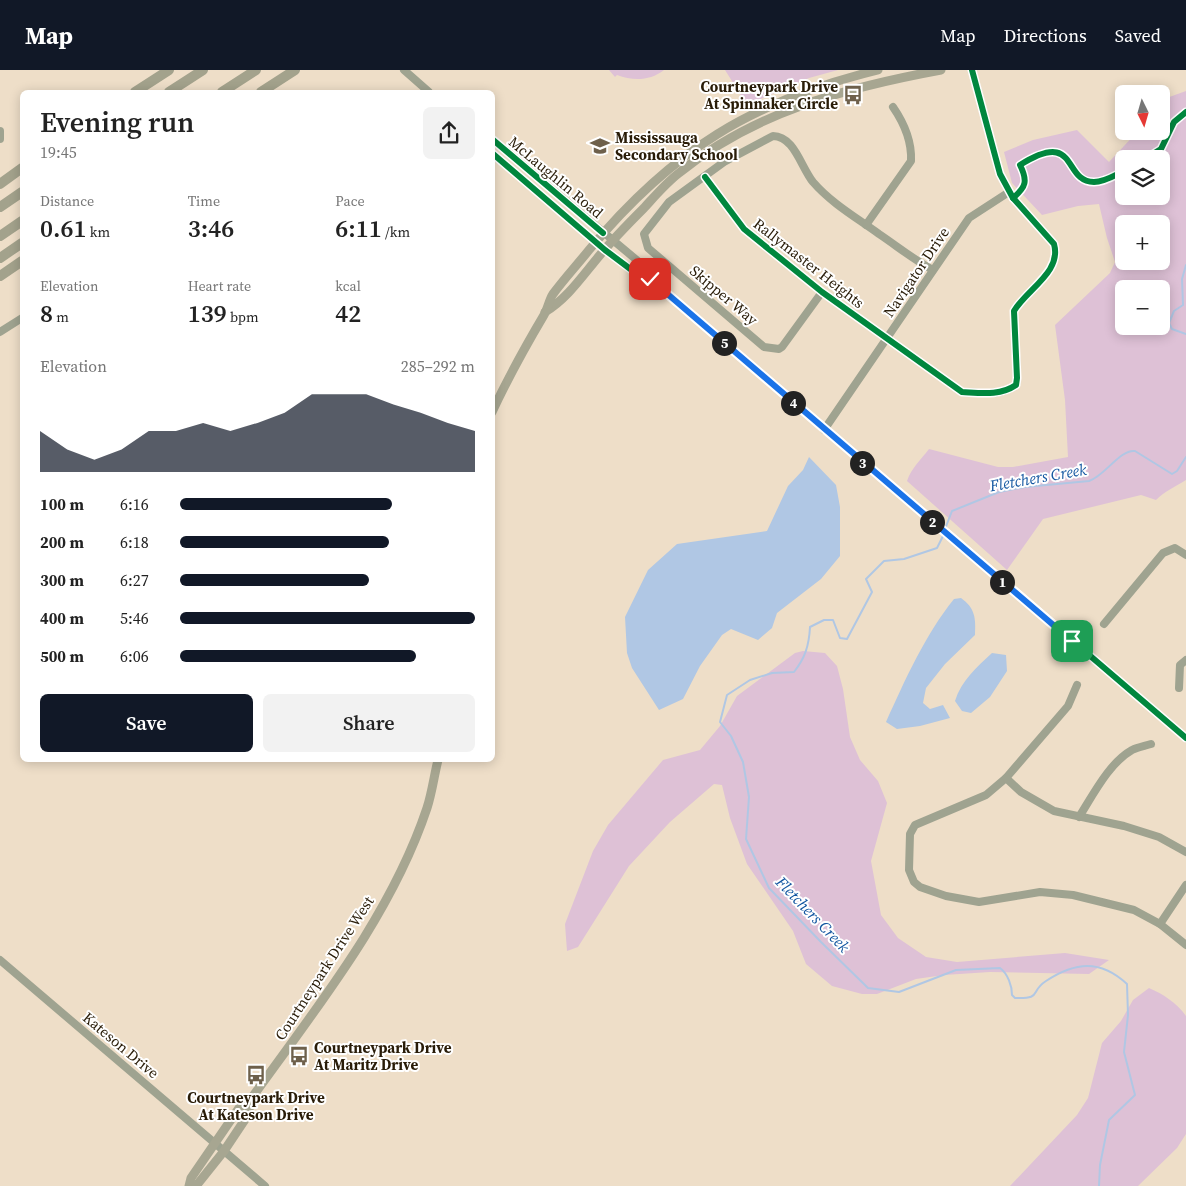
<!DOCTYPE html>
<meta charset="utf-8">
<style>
:root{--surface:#fff;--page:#f2f2f2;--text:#222;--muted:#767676;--accent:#111827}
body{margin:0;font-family:"Source Serif 4",serif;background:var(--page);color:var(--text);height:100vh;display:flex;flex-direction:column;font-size:19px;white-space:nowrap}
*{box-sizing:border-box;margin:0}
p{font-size:16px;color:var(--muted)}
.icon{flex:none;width:28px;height:28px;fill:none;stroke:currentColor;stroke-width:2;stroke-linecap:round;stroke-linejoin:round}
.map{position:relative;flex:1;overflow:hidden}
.details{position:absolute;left:20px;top:20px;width:475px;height:672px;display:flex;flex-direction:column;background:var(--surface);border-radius:8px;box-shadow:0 2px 12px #0003}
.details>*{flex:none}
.needle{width:32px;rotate:175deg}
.buttons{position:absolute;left:1115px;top:15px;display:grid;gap:10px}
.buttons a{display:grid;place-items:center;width:55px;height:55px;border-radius:8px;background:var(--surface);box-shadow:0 2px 12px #0003;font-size:25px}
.pin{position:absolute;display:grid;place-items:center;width:42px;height:42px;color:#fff;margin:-21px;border-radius:10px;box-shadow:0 2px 8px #0006}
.km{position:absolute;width:25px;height:25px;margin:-12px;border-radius:50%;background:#222;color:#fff;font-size:14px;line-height:25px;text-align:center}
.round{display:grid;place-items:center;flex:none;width:52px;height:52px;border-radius:8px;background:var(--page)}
.headline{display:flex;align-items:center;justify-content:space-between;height:85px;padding:0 20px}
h1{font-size:28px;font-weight:600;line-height:38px}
.metrics{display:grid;grid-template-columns:repeat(3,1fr);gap:8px;height:85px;padding:5px 20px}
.metrics div{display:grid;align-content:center}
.metrics b{font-size:25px;font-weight:600}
.metrics small{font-size:14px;font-weight:400}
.metrics p{font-size:14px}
.chart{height:140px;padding:10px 20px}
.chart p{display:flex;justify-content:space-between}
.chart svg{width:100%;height:90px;margin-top:5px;fill:var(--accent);opacity:.7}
.action{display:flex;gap:10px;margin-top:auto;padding:10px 20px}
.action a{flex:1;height:58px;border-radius:8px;background:var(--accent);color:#fff;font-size:20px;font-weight:600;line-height:58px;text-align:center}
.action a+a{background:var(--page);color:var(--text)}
ul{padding:0 20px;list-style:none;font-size:16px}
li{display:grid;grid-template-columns:80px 60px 1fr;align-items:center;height:38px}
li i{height:12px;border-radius:6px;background:var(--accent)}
header{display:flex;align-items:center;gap:30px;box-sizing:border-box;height:70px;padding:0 25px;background:var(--accent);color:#fff}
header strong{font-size:24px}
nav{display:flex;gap:28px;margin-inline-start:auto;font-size:18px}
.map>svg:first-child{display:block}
.green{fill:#dec1d6;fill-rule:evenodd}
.water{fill:#b0c7e4}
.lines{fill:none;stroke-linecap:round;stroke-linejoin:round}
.stream{stroke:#b0c7e4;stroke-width:2}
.minor{stroke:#9fa390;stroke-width:8}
.major{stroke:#a7a691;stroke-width:9}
.highway{stroke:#a3a28c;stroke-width:10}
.cycleway-casing{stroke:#fff;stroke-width:9}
.cycleway{stroke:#00873e;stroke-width:6}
.route-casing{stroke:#fff;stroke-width:10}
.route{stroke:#1a73e8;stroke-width:6}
.labels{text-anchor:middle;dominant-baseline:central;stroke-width:4;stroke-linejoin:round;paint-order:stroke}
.poi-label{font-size:15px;font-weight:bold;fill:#291c08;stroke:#fff;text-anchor:start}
.street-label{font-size:15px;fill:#291c08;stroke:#fff}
.water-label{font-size:16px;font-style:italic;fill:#1457a1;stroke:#fff}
</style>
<header>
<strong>Map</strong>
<nav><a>Map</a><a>Directions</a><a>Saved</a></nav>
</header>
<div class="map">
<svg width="1186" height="1116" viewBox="0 0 1186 1116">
<rect width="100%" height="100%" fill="#eedec8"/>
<!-- green -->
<g class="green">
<path d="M 609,0 L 664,0 C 650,11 633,11 617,5 L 615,7 Z"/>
<path d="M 725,0 L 838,0 L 809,8 L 747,35 Z"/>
<path d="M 1186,21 L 1186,410 C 1175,417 1165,421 1156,430 L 1141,425 L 1043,449 L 1007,500 L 907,411 C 912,397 920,391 929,379 L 998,397 L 1013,397 L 1068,387 L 1065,330 L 1055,255 L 1110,203 L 1115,192 L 1107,168 L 1099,134 L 1078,136 L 1042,145 L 1012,113 L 1004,82 L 1033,70 L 1077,60 L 1109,92 L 1138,61 L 1161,61 L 1161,30 ZM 1124,89 L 1161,89 L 1161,126 L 1124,126 ZM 1124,154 L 1161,154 L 1161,191 L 1124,191 ZM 1124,219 L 1161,219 L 1161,256 L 1124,256 Z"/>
<path d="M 803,581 L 825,583 L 837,596 L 843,619 L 850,667 L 860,690 L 878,711 L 887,733 L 871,791 L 881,845 L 898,868 L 926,887 L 957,892 L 1065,883 L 1109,890 L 1089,904 L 990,902 L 944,905 L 916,909 L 877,924 L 862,924 L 832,916 L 806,894 L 793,861 L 747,794 L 730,748 L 722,715 L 714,714 L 670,752 L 629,796 L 578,877 L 567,881 L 565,854 L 593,781 L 608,755 L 663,690 L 700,680 L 720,656 L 737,626 L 795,583 Z"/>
<path d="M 1149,918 C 1163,924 1177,933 1186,946 L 1186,1064 L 1177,1078 L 1138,1116 L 1010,1116 L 1077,1045 L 1088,1028 L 1102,973 L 1121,951 L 1133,930 Z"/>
</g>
<!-- water -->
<g class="water">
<path d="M 809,387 L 836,415 L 840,437 L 840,486 L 821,509 L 777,543 L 772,558 L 758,570 L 731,559 L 722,565 L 700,596 L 683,629 L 659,640 L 632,598 L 627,583 L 625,547 L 648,500 L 677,474 L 767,461 L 788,416 L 803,400 Z"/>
<path d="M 961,528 C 975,538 976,548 975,565 L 945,594 L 926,618 L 923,633 L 930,639 L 943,635 L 950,648 L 920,656 L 897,659 L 886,652 C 905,610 925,565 954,529 Z"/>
<path d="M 992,583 L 1006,585 L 1007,601 L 990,627 L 971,643 L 962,641 L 955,631 C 961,611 977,597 992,583 Z"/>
</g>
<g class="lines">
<!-- stream -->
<g class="stream">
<path d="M 1186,195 L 1182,209 L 1183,235 L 1174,241 L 1169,253 L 1172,259 L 1186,264"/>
<path d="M 945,459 L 952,441 L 999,422 L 1025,417 L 1089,411 C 1105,406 1120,379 1135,381 L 1172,404 L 1177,401 L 1186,387"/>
<path d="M 944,464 L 937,478 L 904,489 L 884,491 L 866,509 L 872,522 L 847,569 L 840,568 L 833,550 L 824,550 L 810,557 C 809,576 805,588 794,602 L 772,603 L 750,610 L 727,625 L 720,652 L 731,666 L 743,692 L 749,727 L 746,769 L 769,818 L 821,872 L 868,918 L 899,922 L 956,900 L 1000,898 C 1008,904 1012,916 1012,925 L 1015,928 C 1043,929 1029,922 1046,911 C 1075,892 1100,889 1127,914 L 1128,945 L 1124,982 L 1135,1025 L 1109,1050 L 1100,1095 L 1099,1116"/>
</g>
<!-- minor -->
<g class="minor">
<path d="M 404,0 L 429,22"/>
<path d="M 0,61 L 0,69"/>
<path d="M 492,69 L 645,197 L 650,209"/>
<path d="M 492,83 L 605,180 L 637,204 L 650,209 L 1186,668"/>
<path d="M 705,107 L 744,159 L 822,222 L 962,322 C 981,323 1000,326 1016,315 L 1017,308 L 1014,241 C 1027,219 1062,202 1054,174 L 1013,128 L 1000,104 L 972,0"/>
<path d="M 866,155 L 911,91 C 912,71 904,53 893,37"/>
<path d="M 822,222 L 782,277 L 779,279 L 764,277 L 648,178 L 644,164 L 669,132 L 724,92 L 773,66 C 794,66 801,97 813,112 C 831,133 857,148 879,164 C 897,176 914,190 933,200"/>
<path d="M 0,262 L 22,248"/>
<path d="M 824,360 L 969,148 L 1009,122"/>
<path d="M 1104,554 L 1163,483 L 1175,478 L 1186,485"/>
<path d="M 1077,615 L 1068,636 L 1006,708 L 986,725 L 915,755 L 910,764 L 909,800 L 914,812 L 920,817 L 946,826 L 979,832 L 1040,822 L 1073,825 L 1134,840 L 1160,854 L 1186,875"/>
<path d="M 1179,618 L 1180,595 L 1186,590"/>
<path d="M 1006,708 L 1021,722 L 1054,741 L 1124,756 L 1159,767 L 1186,782"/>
<path d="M 1079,747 C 1093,725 1109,693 1132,680 C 1138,677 1145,676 1151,674"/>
<path d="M 1160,854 L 1186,815"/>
<path d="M 0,890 L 265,1116"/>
</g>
<!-- major -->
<g class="major">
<path d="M 545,242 C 568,228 583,205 600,185 C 614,168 629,153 644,138 C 655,126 666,113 679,103 C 754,42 848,17 941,0"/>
<path d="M 492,342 C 508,308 525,277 544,245 C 548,238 549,230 553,224 C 564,209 577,195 589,180 C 672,80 752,31 878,0"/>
<path d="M 189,1116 L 191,1108 L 239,1038 L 251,1029 C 316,938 391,846 427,738 C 432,723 434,706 438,690"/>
<path d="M 196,1116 L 224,1081 L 248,1045 L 251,1029"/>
</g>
<!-- highway -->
<g class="highway">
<path d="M 135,22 L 169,0"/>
<path d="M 169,22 L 203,0"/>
<path d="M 222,22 L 256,0"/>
<path d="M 261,22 L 295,0"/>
<path d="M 0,114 L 22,98"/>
<path d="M 0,137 L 22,122"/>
<path d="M 0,166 L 22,151"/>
<path d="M 0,188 L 22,173"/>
<path d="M 0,206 L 22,191"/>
</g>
<defs>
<g id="cycleway">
<path d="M 492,69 L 603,163"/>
<path d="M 492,83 L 605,180 L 637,204 L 650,209 L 1186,668"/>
<path d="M 1145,89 L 1161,79 L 1174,52 L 1186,42"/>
<path d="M 705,107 L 744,159 L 822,222 L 962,322 C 981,323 1000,326 1016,315 L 1017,308 L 1014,241 C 1027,219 1062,202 1054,174 L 1013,128 L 1000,104 L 972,0"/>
<path d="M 1013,128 C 1026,117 1028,111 1020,95 C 1079,58 1062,112 1094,112 C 1105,112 1115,105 1124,101"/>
</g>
</defs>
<!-- cycleway casing -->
<use href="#cycleway" class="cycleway-casing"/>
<!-- cycleway -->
<use href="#cycleway" class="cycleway"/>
</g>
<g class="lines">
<defs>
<path id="route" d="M 650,209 L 1072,571"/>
</defs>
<!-- route casing -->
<use href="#route" class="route-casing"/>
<!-- route -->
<use href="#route" class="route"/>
</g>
<!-- icons -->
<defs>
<symbol id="bus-bare" viewBox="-9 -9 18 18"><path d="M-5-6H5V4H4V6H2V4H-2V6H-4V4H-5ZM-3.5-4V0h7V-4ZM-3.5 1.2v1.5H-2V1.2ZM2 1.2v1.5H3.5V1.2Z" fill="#6e604b" stroke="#fff" stroke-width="2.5" paint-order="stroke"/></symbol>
<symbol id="school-bare" viewBox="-9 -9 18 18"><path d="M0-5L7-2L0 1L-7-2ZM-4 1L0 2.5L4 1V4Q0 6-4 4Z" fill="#6e604b" stroke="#fff" stroke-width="2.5" paint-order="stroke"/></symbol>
</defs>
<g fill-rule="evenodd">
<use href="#bus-bare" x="839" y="11" width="28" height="28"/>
<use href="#school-bare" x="586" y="62" width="28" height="28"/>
<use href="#bus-bare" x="285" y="972" width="28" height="28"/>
<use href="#bus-bare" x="242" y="991" width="28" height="28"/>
</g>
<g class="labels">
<!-- poi labels -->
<g class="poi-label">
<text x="838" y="16" text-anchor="end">Courtneypark Drive<tspan x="838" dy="17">At Spinnaker Circle</tspan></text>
<text x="615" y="67">Mississauga<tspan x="615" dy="17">Secondary School</tspan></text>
<text x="314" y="977">Courtneypark Drive<tspan x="314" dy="17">At Maritz Drive</tspan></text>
<text x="256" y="1027" text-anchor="middle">Courtneypark Drive<tspan x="256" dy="17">At Kateson Drive</tspan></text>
</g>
<!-- street labels -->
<g class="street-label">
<text transform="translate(556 107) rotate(40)">McLaughlin Road</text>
<text transform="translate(809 193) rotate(38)">Rallymaster Heights</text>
<text transform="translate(916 202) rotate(-56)">Navigator Drive</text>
<text transform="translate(724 225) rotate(40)">Skipper Way</text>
<text transform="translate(324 898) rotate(-57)">Courtneypark Drive West</text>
<text transform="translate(121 975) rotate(40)">Kateson Drive</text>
</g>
<!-- water labels -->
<g class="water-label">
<text transform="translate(1038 407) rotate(-10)">Fletchers Creek</text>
<text transform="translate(813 844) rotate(46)">Fletchers Creek</text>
</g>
</g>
</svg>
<div class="buttons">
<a><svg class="needle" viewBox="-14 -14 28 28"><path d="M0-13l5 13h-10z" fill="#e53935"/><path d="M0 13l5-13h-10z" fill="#767676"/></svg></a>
<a><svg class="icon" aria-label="layers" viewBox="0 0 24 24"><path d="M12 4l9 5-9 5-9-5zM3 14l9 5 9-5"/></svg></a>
<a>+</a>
<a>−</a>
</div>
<div class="pin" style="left:1072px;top:571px;background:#1e9e55"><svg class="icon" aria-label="arrive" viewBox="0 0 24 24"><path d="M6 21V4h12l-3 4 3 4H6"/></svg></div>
<div class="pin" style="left:650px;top:209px;background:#d93025"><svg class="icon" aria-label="check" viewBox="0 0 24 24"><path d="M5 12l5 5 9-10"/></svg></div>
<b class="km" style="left:1002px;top:512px">1</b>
<b class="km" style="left:932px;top:452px">2</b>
<b class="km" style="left:862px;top:393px">3</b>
<b class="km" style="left:793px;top:333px">4</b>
<b class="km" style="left:724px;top:273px">5</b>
<section class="details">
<div class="headline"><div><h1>Evening run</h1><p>19:45</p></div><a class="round"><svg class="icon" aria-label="share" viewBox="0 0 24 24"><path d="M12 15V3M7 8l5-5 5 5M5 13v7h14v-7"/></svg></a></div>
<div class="metrics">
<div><p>Distance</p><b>0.61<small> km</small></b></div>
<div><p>Time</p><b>3:46</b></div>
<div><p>Pace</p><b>6:11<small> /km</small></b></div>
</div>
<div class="metrics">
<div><p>Elevation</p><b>8<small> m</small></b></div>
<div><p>Heart rate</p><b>139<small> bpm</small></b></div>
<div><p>kcal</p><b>42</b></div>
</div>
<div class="chart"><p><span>Elevation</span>285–292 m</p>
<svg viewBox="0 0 160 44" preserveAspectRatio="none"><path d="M0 44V24L10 33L20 38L30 33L40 24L50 24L60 20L70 24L80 20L90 15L100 6L110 6L120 6L130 11L140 15L150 20L160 24V44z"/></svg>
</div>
<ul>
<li><b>100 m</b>6:16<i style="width:72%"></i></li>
<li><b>200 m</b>6:18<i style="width:71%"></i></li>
<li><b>300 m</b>6:27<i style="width:64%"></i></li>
<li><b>400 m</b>5:46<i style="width:100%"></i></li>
<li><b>500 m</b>6:06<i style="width:80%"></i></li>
</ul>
<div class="action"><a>Save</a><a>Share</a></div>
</section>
</div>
